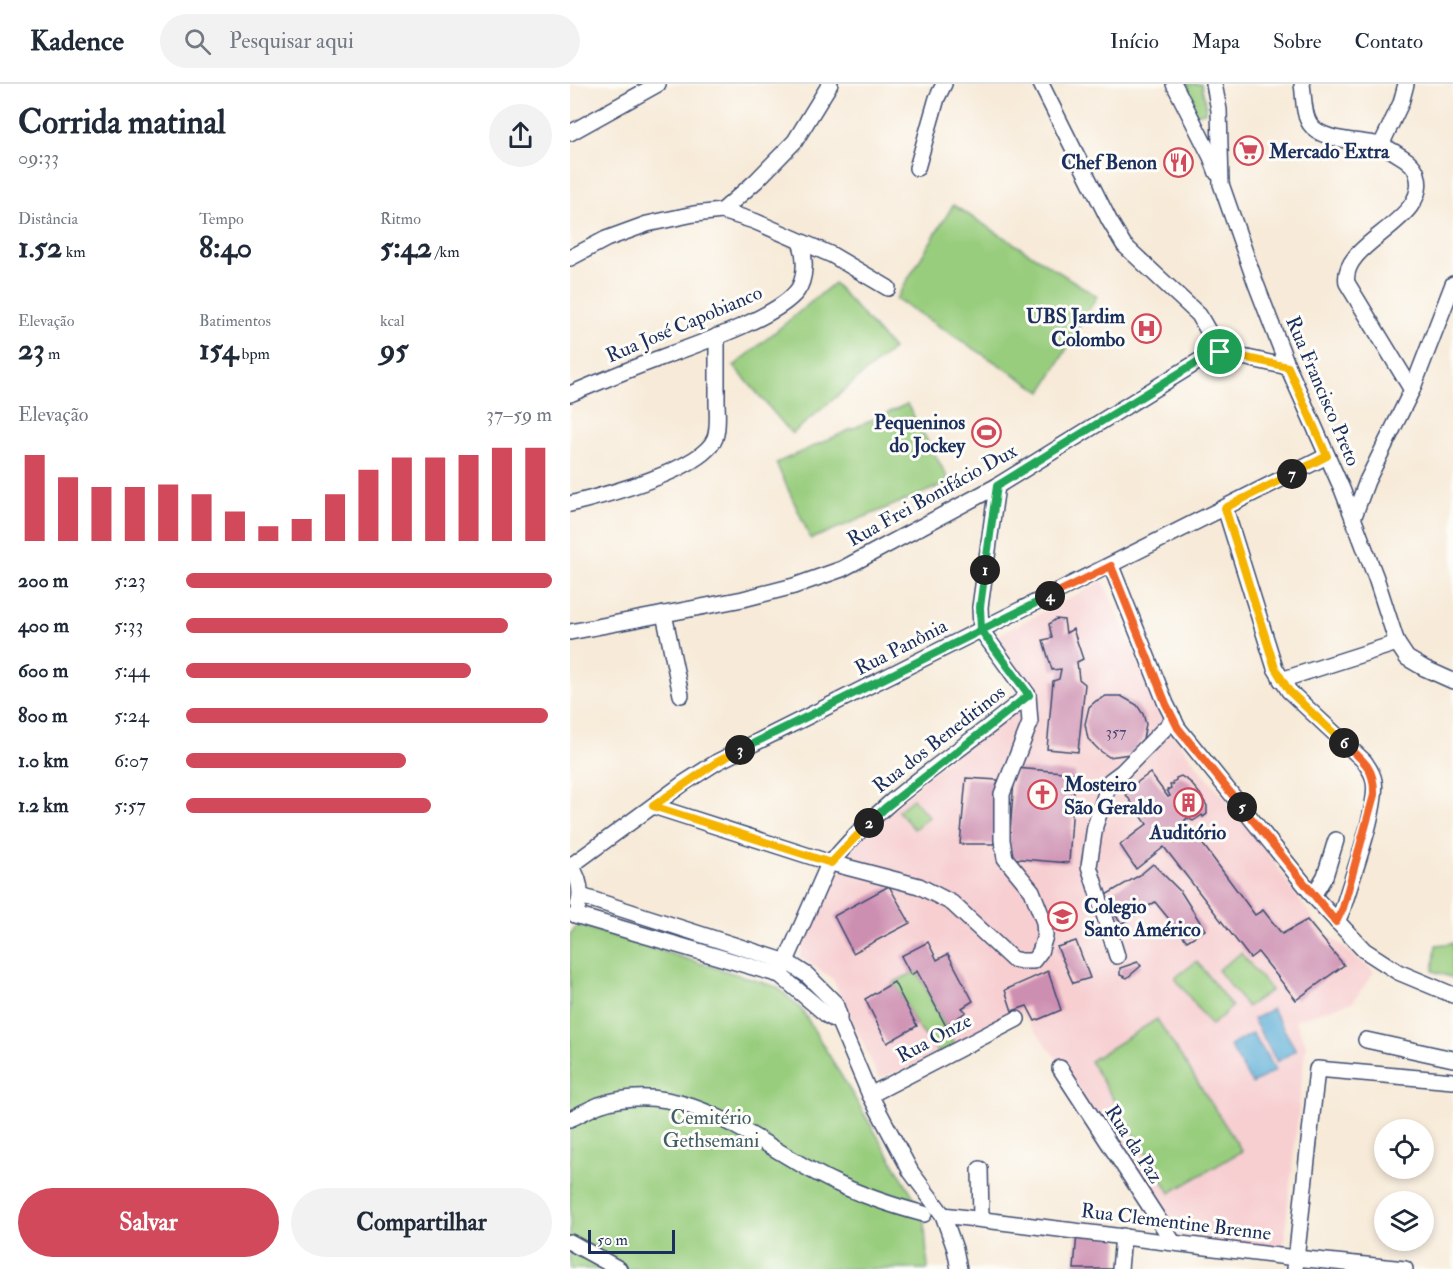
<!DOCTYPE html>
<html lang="pt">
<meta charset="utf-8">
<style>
:root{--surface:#fff;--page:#f2f2f3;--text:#1f2937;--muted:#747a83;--line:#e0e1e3;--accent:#d1495b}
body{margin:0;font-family:"IM FELL Double Pica",serif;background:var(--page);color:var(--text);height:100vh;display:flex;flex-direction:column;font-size:22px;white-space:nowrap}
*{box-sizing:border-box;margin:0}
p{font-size:20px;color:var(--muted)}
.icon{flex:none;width:33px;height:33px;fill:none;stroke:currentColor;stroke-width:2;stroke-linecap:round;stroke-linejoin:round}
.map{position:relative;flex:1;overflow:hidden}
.panel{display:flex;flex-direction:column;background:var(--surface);width:570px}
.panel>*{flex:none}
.fabs{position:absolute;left:804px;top:1035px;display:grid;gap:12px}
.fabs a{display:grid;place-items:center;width:60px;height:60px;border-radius:50%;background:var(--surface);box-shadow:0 3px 9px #0003;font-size:30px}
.scale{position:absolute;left:18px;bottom:15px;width:87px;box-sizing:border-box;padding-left:6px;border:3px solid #1b2f5e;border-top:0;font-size:16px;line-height:21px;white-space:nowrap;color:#1b2f5e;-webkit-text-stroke:4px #fdfcf7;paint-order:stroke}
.pin{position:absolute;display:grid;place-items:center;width:51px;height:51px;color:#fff;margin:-26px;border:3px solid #fff;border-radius:50%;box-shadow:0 2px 6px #0007}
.km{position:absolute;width:30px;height:30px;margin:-15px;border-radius:50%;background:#222;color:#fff;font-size:16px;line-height:30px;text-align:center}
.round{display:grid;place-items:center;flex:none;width:63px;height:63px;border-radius:32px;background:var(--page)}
.headline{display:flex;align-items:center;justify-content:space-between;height:102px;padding:0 18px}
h1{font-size:33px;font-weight:700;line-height:45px}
.figures{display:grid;grid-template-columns:repeat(3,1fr);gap:9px;height:102px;padding:6px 18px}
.figures div{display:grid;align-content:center}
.figures b{font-size:30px;font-weight:700}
.figures small{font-size:16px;font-weight:400}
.figures p{font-size:16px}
.chart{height:168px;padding:12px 18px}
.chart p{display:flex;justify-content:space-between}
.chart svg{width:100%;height:108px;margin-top:6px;stroke:var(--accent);stroke-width:6}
.button{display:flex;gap:12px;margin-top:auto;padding:12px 18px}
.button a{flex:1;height:69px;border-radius:36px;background:var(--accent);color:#fff;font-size:24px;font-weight:700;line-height:69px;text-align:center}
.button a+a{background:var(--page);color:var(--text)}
ul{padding:0 18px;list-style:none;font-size:20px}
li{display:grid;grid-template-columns:96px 72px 1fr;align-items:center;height:45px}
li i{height:15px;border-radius:8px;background:var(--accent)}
header{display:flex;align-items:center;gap:36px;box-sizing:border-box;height:84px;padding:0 30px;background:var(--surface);border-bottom:2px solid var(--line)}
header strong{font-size:28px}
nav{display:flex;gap:33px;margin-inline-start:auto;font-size:21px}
.search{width:420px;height:54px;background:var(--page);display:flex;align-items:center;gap:15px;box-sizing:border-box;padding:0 21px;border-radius:33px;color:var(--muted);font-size:22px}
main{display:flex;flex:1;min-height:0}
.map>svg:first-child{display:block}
.built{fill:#f7cfd1}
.green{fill:#99cd7e;stroke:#5a7e6e;stroke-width:1.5}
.water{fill:#5caed7;stroke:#3c6e9a;stroke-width:1.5}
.building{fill:#cd8fb1}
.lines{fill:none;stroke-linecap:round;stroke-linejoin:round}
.minor-casing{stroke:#3c4b70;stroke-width:18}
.minor{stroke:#fff;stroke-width:15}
.split-1-casing{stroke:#fff;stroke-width:12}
.split-2-casing{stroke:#fff;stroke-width:12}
.split-3-casing{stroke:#fff;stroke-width:12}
.split-4-casing{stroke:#fff;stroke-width:12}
.split-5-casing{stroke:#fff;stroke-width:12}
.split-6-casing{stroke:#fff;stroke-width:12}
.split-7-casing{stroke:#fff;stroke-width:12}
.split-8-casing{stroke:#fff;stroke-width:12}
.split-1{stroke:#22a559;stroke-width:8}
.split-2{stroke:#22a559;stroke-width:8}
.split-3{stroke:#f5b400;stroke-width:8}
.split-4{stroke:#22a559;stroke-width:8}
.split-5{stroke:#f0652b;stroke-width:8}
.split-6{stroke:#f0652b;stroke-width:8}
.split-7{stroke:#f5b400;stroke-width:8}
.split-8{stroke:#f5b400;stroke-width:8}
.labels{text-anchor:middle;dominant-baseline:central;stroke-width:6;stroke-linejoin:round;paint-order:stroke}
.number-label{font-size:16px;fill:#484773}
.poi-label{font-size:20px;font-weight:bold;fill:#1b2f5e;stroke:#fdfcf7;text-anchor:start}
.street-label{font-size:20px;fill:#1b2f5e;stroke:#fdfcf7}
.park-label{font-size:20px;fill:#415e68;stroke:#fdfcf7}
</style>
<header>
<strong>Kadence</strong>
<div class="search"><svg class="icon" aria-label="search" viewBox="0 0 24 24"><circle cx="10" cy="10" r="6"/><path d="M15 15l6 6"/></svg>Pesquisar aqui</div>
<nav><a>Início</a><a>Mapa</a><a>Sobre</a><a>Contato</a></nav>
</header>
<main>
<section class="panel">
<div class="headline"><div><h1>Corrida matinal</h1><p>09:33</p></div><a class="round"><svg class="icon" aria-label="share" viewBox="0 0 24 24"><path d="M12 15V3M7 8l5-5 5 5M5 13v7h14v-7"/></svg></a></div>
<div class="figures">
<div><p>Distância</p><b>1.52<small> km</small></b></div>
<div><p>Tempo</p><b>8:40</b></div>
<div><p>Ritmo</p><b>5:42<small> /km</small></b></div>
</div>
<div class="figures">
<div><p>Elevação</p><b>23<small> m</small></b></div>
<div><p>Batimentos</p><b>154<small> bpm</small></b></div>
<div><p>kcal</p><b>95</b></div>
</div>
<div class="chart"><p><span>Elevação</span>37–59 m</p>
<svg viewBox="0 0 160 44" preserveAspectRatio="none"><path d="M5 44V9M15 44V18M25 44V22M35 44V22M45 44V21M55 44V25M65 44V32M75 44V38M85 44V35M95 44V25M105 44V15M115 44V10M125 44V10M135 44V9M145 44V6M155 44V6"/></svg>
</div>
<ul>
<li><b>200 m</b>5:23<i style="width:100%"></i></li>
<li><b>400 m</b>5:33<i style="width:88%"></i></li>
<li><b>600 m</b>5:44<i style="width:78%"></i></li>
<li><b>800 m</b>5:24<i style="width:99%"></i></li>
<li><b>1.0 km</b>6:07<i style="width:60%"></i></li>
<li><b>1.2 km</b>5:57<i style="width:67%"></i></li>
</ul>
<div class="button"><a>Salvar</a><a>Compartilhar</a></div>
</section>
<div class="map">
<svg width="883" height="1185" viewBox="0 0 883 1185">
<rect width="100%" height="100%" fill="#fdfcf7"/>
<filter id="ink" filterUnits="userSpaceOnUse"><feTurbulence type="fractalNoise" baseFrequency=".0167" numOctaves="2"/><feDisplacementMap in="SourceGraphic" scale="12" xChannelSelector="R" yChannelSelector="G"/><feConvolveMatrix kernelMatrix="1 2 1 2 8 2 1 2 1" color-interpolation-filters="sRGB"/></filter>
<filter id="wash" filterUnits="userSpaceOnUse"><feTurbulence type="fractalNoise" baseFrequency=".008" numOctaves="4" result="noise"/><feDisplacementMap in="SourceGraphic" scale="24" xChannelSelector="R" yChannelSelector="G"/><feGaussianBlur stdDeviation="1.35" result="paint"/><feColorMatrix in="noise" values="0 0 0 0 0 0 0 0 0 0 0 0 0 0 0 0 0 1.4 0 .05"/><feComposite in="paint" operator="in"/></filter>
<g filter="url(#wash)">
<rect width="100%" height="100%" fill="#f7ead8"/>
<!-- built -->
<path class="built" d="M 533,497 L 593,634 L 621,674 L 690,757 L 727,813 L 753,847 L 804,888 L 783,918 L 725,936 L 736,960 L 713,1166 L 607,1151 L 492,981 L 451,929 L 339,984 L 309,994 L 263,895 L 229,873 L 264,782 L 318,728 L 459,603 L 426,552 Z"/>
<!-- green -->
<g class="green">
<path d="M 610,0 L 631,0 L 636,21 L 635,28 L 626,30 Z"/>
<path d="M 383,121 L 527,212 L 472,308 L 326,215 Z"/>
<path d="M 264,199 L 323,265 L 222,350 L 164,282 Z"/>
<path d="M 337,320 L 380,398 L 241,455 L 206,379 Z"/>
<path d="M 343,715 L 359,733 L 344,745 L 328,727 Z"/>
<path d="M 8,841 L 207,903 L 232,926 L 354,1130 L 358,1185 L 0,1185 L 0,850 Z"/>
<path d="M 883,859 L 883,894 L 863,887 L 866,861 Z"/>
<path d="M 671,869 L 701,906 L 677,923 L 648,886 Z"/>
<path d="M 627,877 L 662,923 L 641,942 L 605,894 Z"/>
<path d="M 347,887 L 385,961 L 369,969 L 347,942 L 324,898 Z"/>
<path d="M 587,935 L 672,1067 L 600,1109 L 520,977 Z"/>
</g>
<!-- water -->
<g class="water">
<path d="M 702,925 L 726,966 L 707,978 L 683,935 Z"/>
<path d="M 682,949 L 706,986 L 682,1000 L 660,962 Z"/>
</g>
<g id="blocks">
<!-- building -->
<g class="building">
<path d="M 486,535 L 494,536 L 496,549 L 503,545 L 513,575 L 507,578 L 509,595 L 515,600 L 508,668 L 477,665 L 483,597 L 489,595 L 491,585 L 482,586 L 473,556 L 482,554 L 479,540 Z"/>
<path d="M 536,612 L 551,612 L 567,621 L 573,630 L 576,640 L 573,655 L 560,670 L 539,673 L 529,666 L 518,655 L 515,640 L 519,623 L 526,617 Z"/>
<path d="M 445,684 L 505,689 L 499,779 L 438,774 Z"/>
<path d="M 580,689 L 598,713 L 600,712 L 597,706 L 601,704 L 600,701 L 604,700 L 603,698 L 606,696 L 606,694 L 611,692 L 619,697 L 630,710 L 637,722 L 637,730 L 633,733 L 632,731 L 623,737 L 617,734 L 615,736 L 685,831 L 693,826 L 712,850 L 737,836 L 774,881 L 726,916 L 688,868 L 680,874 L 594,763 L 566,785 L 550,761 L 577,740 L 554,708 Z"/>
<path d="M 396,694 L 428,696 L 424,760 L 390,760 Z"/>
<path d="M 583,780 L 611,808 L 635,846 L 617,857 L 585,818 L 551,840 L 534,812 L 570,791 Z"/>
<path d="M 319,802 L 340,839 L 283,869 L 264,832 Z"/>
<path d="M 506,857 L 520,894 L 503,899 L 487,863 Z"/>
<path d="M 358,858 L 367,876 L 378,870 L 403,917 L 392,924 L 396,928 L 387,934 L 390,941 L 379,948 L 347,887 L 341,891 L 331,872 Z"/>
<path d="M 568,878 L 571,882 L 557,894 L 550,891 L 550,884 Z"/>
<path d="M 478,887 L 491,926 L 465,937 L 457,922 L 442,927 L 435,906 Z"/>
<path d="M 324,898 L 347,942 L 317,959 L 295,915 Z"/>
<path d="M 507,1149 L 549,1154 L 546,1185 L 504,1185 Z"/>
</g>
</g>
</g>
<g filter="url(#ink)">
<use href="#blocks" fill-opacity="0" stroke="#3c4b70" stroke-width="1.5"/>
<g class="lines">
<defs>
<g id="minor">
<path d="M 471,0 L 539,136 L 554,161 L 629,231 L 650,268"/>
<path d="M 604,0 L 641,73 L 647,89"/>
<path d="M 644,0 L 649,26 L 651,100 L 686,200 L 718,283 L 772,405 L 806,494 L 827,559 L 837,574 L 854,584 L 883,597"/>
<path d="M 732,0 C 734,12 733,30 740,40 C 752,58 790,56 809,61 C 816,63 823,67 829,71 C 836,75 845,82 847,90 C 862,137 769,158 777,199 L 842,306"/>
<path d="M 0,49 L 88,0"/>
<path d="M 811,61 L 831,19 L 836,0"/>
<path d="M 347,84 L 367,14 L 374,0"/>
<path d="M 152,127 L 186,97 L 225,57 L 260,0"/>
<path d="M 0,174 L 36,155 L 77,140 L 124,130 L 152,127 L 184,137 L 262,171 L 318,204"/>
<path d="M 0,310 C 27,299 54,287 82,277 C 116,264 206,235 227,207 C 236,195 236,172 230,158"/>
<path d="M 0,420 C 32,412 133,386 145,354 C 149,342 147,329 147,317 C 147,295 147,274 147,252"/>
<path d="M 655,424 L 705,584 L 719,607 L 794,677 C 798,683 803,689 804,697 C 809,722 781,796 773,824 L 767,838"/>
<path d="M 783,435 L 797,397 L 842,306 L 883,200"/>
<path d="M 541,482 L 596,620 L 608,644 L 747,816 L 794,866 L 828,888 L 883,911"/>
<path d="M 94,530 L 111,611"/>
<path d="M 0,548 L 173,515 L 224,502 L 272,485 L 427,402 L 629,277 L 650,268 L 718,283"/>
<path d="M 711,596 L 827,559"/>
<path d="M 83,722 L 261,779 L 349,802 L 382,819 L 442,875 L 451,877 L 463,877 L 470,868 L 475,852 L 474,838 L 462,807 L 435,774 L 432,756 L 432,710 L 460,639 L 458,611"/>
<path d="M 0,780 C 9,793 13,806 8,822"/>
<path d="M 2,781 L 114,699 L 147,678 L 757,372"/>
<path d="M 11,812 L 217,878 L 237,891 L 265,919 L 269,931 L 269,938 L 300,1011 L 341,1088 L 373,1131 L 385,1165 L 389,1185"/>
<path d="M 743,812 L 755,792 L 766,756"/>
<path d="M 5,831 L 210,891 L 258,932 L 269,938"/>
<path d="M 547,872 L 519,782 L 525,742 L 540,697 L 552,688 L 604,635"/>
<path d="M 210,891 L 257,784 C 311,713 392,668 458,611 L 411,546 L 410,523 L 427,402"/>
<path d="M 796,956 L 883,975"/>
<path d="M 490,984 L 603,1158"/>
<path d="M 300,1011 L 447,935"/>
<path d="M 0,1035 C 9,1031 19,1025 29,1021 C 116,990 191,1064 264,1098 C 293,1112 324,1122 354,1130"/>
<path d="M 410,1085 L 411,1135"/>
<path d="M 373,1131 L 726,1174 L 835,1185"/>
<path d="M 0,1158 L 49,1185"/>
<path d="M 550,1185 L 553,1152"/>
<path d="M 725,1185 L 747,985 L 883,997"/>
</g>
</defs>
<!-- minor casing -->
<use href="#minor" class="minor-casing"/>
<!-- minor -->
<use href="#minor" class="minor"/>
</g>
</g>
<g class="lines" filter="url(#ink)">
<defs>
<path id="split-1" d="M 415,486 L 427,402 L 629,277 L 650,268"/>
<path id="split-2" d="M 299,739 L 315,724 L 459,611 L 411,546 L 410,523 L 415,486"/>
<path id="split-3" d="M 170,666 L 147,678 L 83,722 L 261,779 L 299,739"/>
<path id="split-4" d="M 170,666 L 480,512"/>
<path id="split-5" d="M 480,512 L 541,482 L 596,620 L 608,644 L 672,723"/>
<path id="split-6" d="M 672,723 L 766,838 L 773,824 L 804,711 C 805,684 793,676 774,659"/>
<path id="split-7" d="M 722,390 L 655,424 L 705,584 L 719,607 L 774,659"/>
<path id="split-8" d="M 650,268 L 718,283 L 757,372 L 722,390"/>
</defs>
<!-- split-1 casing -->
<use href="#split-1" class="split-1-casing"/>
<!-- split-2 casing -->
<use href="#split-2" class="split-2-casing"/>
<!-- split-3 casing -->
<use href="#split-3" class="split-3-casing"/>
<!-- split-4 casing -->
<use href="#split-4" class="split-4-casing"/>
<!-- split-5 casing -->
<use href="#split-5" class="split-5-casing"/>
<!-- split-6 casing -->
<use href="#split-6" class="split-6-casing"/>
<!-- split-7 casing -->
<use href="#split-7" class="split-7-casing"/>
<!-- split-8 casing -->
<use href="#split-8" class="split-8-casing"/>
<!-- split-1 -->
<use href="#split-1" class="split-1"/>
<!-- split-2 -->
<use href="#split-2" class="split-2"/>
<!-- split-3 -->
<use href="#split-3" class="split-3"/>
<!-- split-4 -->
<use href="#split-4" class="split-4"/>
<!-- split-5 -->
<use href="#split-5" class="split-5"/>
<!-- split-6 -->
<use href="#split-6" class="split-6"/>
<!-- split-7 -->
<use href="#split-7" class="split-7"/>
<!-- split-8 -->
<use href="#split-8" class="split-8"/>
</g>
<!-- icons -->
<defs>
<symbol id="supermarket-ring" viewBox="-11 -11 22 22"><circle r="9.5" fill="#fdfcf7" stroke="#d1495b" stroke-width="1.5"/><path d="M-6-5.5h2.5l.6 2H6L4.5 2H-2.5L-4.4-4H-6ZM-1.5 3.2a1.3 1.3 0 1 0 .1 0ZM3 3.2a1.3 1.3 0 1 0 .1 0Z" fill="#d1495b"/></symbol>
<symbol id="restaurant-ring" viewBox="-11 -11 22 22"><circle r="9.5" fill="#fdfcf7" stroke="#d1495b" stroke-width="1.5"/><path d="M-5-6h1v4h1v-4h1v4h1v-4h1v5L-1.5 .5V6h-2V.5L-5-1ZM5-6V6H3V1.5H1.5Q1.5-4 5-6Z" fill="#d1495b"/></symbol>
<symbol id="hospital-ring" viewBox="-11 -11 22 22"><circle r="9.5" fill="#fdfcf7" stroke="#d1495b" stroke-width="1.5"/><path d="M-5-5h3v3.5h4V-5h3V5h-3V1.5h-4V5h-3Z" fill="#d1495b"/></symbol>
<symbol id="stadium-ring" viewBox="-11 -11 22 22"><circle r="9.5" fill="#fdfcf7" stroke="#d1495b" stroke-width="1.5"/><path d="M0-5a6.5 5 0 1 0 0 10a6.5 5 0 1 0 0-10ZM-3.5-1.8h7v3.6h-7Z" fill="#d1495b"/></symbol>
<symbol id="church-ring" viewBox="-11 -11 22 22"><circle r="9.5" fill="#fdfcf7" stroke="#d1495b" stroke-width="1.5"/><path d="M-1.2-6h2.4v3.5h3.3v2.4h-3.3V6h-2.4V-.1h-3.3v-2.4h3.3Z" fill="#d1495b"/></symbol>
<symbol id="building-ring" viewBox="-11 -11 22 22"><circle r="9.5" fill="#fdfcf7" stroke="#d1495b" stroke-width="1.5"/><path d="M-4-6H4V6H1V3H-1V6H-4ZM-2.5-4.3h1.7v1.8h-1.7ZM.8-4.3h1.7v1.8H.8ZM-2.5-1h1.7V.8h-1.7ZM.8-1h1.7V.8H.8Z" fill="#d1495b"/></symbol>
<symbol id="school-ring" viewBox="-11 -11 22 22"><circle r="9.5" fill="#fdfcf7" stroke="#d1495b" stroke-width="1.5"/><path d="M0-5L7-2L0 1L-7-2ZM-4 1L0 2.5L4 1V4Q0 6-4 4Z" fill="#d1495b"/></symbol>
</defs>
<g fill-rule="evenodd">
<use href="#supermarket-ring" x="662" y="50" width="33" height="33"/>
<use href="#restaurant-ring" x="592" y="62" width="33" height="33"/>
<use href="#hospital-ring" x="560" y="228" width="33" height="33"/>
<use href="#stadium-ring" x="400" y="332" width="33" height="33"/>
<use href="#church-ring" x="456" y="694" width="33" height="33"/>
<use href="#building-ring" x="602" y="702" width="33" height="33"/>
<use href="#school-ring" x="476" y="816" width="33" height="33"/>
</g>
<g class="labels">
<!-- number labels -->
<g class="number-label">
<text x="546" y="648">357</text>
</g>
<!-- poi labels -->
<g class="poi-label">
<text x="699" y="67">Mercado Extra</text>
<text x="587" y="78" text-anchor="end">Chef Benon</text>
<text x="555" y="232" text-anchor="end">UBS Jardim<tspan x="555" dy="23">Colombo</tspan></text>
<text x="395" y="338" text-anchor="end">Pequeninos<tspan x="395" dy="23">do Jockey</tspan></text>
<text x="494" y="700">Mosteiro<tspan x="494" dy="23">São Geraldo</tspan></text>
<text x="618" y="748" text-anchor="middle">Auditório</text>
<text x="514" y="822">Colegio<tspan x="514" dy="23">Santo Américo</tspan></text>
</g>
<!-- street labels -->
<g class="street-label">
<text transform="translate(114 240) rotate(-23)">Rua José Capobianco</text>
<text transform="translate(753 307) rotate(67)">Rua Francisco Preto</text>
<text transform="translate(362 411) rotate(-29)">Rua Frei Bonifácio Dux</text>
<text transform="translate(331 563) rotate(-27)">Rua Panônia</text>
<text transform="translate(369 655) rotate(-38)">Rua dos Beneditinos</text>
<text transform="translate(364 954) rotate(-28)">Rua Onze</text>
<text transform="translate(564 1060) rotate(57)">Rua da Paz</text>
<text transform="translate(606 1138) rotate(7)">Rua Clementine Brenne</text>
</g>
<!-- park labels -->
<g class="park-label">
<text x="141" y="1033">Cemitério<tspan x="141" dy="23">Gethsemani</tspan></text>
</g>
</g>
</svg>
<div class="fabs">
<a><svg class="icon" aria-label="locate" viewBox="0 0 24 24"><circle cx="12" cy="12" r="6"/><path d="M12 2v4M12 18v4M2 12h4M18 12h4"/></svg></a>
<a><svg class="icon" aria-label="layers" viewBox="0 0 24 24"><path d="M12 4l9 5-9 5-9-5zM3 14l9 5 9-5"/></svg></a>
</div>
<div class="scale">50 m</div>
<div class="pin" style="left:650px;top:268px;background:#1e9e55"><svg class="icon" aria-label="arrive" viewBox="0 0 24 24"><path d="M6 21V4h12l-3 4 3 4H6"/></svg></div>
<b class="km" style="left:415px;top:486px">1</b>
<b class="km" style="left:299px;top:739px">2</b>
<b class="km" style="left:170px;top:666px">3</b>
<b class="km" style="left:480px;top:512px">4</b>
<b class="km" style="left:672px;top:723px">5</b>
<b class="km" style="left:774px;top:659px">6</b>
<b class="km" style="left:722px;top:390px">7</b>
</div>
</main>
